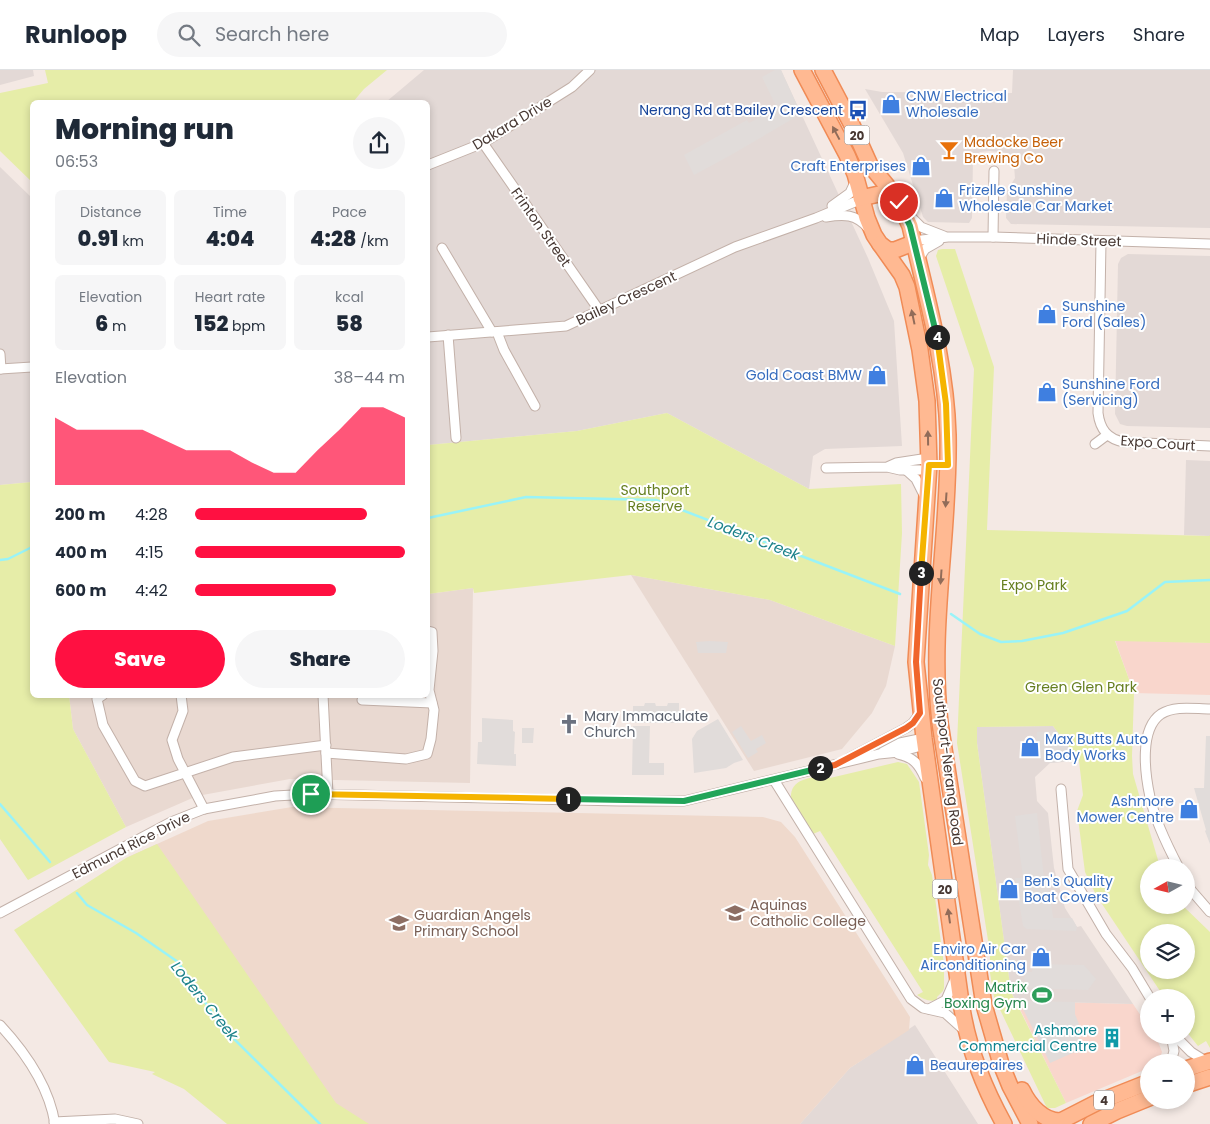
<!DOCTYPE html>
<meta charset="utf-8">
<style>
:root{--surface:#fff;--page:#f6f6f7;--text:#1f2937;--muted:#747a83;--line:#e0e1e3;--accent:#ff1041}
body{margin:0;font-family:Poppins,sans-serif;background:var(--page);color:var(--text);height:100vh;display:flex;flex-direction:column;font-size:19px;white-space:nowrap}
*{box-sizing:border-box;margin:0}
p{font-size:16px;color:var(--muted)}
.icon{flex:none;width:28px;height:28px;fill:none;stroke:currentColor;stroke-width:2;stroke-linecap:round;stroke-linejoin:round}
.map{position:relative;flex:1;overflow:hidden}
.panel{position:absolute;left:30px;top:30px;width:400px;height:598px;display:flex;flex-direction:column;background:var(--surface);border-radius:8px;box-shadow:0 2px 8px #0003}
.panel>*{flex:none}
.needle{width:32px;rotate:262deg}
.controls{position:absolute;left:1140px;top:789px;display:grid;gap:10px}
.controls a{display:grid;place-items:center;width:55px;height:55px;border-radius:50%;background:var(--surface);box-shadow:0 2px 8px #0003;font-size:25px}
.pin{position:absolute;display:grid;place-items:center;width:42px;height:42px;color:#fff;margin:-21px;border:2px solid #fff;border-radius:50%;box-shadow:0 1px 5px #0007}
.km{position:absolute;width:25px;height:25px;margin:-12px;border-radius:50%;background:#222;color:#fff;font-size:14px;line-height:25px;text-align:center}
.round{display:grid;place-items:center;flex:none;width:52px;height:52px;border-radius:26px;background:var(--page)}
.summary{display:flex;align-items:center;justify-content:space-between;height:85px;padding:0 25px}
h1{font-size:28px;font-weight:800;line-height:38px}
.stats{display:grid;grid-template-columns:repeat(3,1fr);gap:8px;height:85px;padding:5px 25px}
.stats div{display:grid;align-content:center;border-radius:8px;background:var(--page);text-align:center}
.stats b{font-size:21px;font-weight:800}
.stats small{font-size:14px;font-weight:400}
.stats p{font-size:14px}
.chart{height:140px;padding:10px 25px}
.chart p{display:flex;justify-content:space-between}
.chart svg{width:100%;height:90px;margin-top:5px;fill:var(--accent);opacity:.7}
.cta{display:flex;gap:10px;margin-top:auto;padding:10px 25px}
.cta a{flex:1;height:58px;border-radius:30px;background:var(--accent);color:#fff;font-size:20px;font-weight:800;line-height:58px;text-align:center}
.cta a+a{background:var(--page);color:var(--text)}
ul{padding:0 25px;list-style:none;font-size:16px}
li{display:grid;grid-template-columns:80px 60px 1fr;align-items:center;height:38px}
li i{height:12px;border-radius:6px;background:var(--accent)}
header{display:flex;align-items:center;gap:30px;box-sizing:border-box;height:70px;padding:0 25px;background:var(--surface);border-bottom:1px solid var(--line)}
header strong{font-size:24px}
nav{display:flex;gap:28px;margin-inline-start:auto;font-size:18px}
.search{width:350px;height:45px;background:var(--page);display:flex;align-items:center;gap:12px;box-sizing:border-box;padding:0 18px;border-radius:28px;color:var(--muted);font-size:19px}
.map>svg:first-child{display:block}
.residential{fill:#e9d9d1}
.commercial{fill:#f9d6cc}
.industrial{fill:#e3d9d6}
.education{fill:#efd9cc}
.green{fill:#e6eda8;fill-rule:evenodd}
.parking{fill:#e1dcda}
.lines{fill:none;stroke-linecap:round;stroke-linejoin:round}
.stream{stroke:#99f3f8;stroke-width:2.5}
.minor-casing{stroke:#c3b1a9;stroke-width:11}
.primary-casing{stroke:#f08b56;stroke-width:18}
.minor{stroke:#fff;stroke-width:9}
.primary{stroke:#ffb992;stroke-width:15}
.oneway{fill:#916c59}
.split-1-casing{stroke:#fff;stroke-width:10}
.split-2-casing{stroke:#fff;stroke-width:10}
.split-3-casing{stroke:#fff;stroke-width:10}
.split-4-casing{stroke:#fff;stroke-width:10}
.split-5-casing{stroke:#fff;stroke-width:10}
.split-1{stroke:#f5b400;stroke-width:6}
.split-2{stroke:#22a559;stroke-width:6}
.split-3{stroke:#f0652b;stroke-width:6}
.split-4{stroke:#f5b400;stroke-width:6}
.split-5{stroke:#22a559;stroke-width:6}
.labels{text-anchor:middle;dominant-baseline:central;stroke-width:4;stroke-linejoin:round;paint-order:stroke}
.shield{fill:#fff;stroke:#7e7470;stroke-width:1}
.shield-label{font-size:12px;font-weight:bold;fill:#473833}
.shop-label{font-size:14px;fill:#366cbe;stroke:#fff;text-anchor:start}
.transit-label{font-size:14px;fill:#164399;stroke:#fff;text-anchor:end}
.street-label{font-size:14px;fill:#473833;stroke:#fff}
.food-label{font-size:14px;fill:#c56008;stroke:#fff;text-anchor:start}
.park-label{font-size:14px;fill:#667f20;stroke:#fff}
.worship-label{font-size:14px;fill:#5b616d;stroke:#fff;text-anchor:start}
.education-label{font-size:14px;fill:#785e54;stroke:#fff;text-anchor:start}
.leisure-label{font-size:14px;fill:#27864d;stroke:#fff;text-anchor:end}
.culture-label{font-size:14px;fill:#0d838f;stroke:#fff;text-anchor:end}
.water-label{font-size:15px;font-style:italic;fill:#1c828a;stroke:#fff}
</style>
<header>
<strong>Runloop</strong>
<div class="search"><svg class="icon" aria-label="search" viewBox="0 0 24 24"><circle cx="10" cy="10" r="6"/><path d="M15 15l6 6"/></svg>Search here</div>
<nav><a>Map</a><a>Layers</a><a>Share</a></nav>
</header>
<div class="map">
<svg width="1210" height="1054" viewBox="0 0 1210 1054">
<rect width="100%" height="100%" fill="#f4e9e4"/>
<!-- residential -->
<g class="residential">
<path d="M 631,505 L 770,530 L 895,576 L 886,616 L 872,643 L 842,679 L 754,701 Z"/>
<path d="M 473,518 L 470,713 L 290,709 L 197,726 L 126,757 L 73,659 L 69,625 L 428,625 L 428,524 Z"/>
</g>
<!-- commercial -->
<g class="commercial">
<path d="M 1115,570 L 1210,573 L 1210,625 L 1134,623 Z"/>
<path d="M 1016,931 L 1133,934 L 1149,958 L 1149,965 L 1153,965 L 1159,974 L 1162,982 L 1159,991 L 1157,992 L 1149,992 L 1149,998 L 1066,1033 Z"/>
</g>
<!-- industrial -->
<g class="industrial">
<path d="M 0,0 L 33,0 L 34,6 L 0,15 Z"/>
<path d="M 424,0 L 781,0 L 868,188 L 894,251 L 902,376 L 825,379 L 813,386 L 809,419 L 667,343 L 577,361 L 428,375 L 428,32 L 386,32 Z"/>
<path d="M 1013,0 L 1210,0 L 1210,158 L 1011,154 L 1006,148 L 1007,121 L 1015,108 L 1014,96 L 1007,83 L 990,81 L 980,82 L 973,88 L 972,148 L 969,153 L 928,152 L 923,147 L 903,83 L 865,19 L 882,22 L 1012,23 Z"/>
<path d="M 0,97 L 32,128 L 32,412 L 0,415 Z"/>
<path d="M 1128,184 L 1210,186 L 1210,358 L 1127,356 L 1120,354 L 1115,344 L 1118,194 L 1121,188 Z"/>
<path d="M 1186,390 L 1210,391 L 1210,466 L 1184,465 Z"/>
<path d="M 1053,656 L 1075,685 L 1076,691 L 1050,693 L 1035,707 L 1037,731 L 1048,743 L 1054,798 L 1065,838 L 1077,857 L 1081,856 L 1133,934 L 1016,931 L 1011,922 L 977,673 L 977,657 Z"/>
<path d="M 915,955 L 978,1054 L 800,1054 L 850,998 Z"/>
</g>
<!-- education -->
<path class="education" d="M 292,737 L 763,747 L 781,752 L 795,767 L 910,947 L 909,960 L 850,998 L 800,1054 L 310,1054 L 126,788 L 208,751 Z"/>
<!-- green -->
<g class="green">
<path d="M 45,0 L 387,0 L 364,19 L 353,32 L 32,32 L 32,112 L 0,81 L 0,23 L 48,13 Z"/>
<path d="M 942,179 L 955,179 L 994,297 L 987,460 L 1209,466 L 1210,465 L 1210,573 L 1115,571 L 1134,623 L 1132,686 L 1133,704 L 1160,797 L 1149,798 L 1149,835 L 1182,835 L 1210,862 L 1210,978 L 1206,971 L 1198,976 L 1186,961 L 1186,928 L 1164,927 L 1096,825 L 1085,802 L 1077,741 L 1083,725 L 1079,691 L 1076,691 L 1075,685 L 1053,656 L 977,657 L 977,673 L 1011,922 L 1066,1033 L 1055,1038 L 1047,1038 L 1045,1034 L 994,927 L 990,903 L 990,883 L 957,673 L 974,299 L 936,186 L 938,180 ZM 1149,862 L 1186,862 L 1186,900 L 1149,900 Z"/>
<path d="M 667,343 L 809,419 L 901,414 L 902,463 L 895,576 L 770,530 L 631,505 L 474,523 L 473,518 L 428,524 L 428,375 L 577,361 Z"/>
<path d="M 32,412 L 32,625 L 69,625 L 73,659 L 126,757 L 28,810 L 0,769 L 0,415 Z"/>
<path d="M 898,692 L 907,694 L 919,712 L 929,785 L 928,795 L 932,805 L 944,895 L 944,918 L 943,921 L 937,927 L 937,930 C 929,932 923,929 917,925 L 923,922 L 820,761 L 813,764 L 791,728 C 790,708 811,708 826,705 L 830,708 Z"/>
<path d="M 157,774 L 336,1033 L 369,1054 L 227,1054 L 184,1019 L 152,1004 L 155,1002 L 109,992 L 14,860 L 126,788 Z"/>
</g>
<!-- parking -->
<g class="parking">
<path d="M 775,0 L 781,0 L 801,44 L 731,85 L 694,105 L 684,85 L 747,50 L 749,53 L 777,38 L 762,7 Z"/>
<path d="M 710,571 L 728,572 L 726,583 L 698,583 L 696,572 Z"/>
<path d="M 645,633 L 655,633 L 656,636 L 667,636 L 668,633 L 679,633 L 679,653 L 633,653 L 633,636 L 644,636 Z"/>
<path d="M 482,648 L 513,650 L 513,661 L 515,662 L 514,684 L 516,684 L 516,696 L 477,694 L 478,672 L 482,672 Z"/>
<path d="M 718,649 L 743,690 L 734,693 L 726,698 L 694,703 L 692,669 L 697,661 Z"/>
<path d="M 633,656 L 650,656 L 649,693 L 664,693 L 664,705 L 632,705 Z"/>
<path d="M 741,656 L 751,671 L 762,665 L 766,673 L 756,679 L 758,682 L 748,688 L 732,662 Z"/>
<path d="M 522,658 L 534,658 L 533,673 L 522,673 Z"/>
<path d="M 1056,661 L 1071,680 L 1072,691 L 1050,693 L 1034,685 L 1037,662 Z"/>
<path d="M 1206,666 L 1210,666 L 1210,774 L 1205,761 L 1206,760 L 1194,718 L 1204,718 Z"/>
<path d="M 1037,743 L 1044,809 L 1048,810 L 1053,848 L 1072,848 L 1077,857 L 1076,861 L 1027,859 L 1023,856 L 1015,808 L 1023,808 L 1015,746 Z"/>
<path d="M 1033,894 L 1084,895 L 1096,909 L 1088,920 L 1024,918 L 1025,902 L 1032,902 Z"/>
<path d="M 1019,931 L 1075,932 L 1075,944 L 1079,954 L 1074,957 L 1084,978 L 1050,993 Z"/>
</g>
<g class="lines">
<!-- stream -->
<g class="stream">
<path d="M 428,448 L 526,427 L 656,430 L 900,524"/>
<path d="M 0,490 L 8,489 L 32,477"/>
<path d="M 951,544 L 980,564 L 1001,572 L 1022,571 L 1063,563 L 1127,541 L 1165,512 L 1210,510"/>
<path d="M 0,734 L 50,792"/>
<path d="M 77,823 L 87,835 L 136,863 L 178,892 L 221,956 L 320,1054"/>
</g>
<defs>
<g id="minor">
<path d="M 483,73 L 599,240"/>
<path d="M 428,95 L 483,73 L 572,17 L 590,0"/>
<path d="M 832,136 L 850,123 L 856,110"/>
<path d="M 909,145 L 921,157 L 944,166"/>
<path d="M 826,147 C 844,144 856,144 868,158"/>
<path d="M 993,167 L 994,101"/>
<path d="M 913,171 L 948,167 L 993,167 L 1210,174"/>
<path d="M 1101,172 L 1098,343 C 1100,359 1107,369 1124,372 L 1210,376"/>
<path d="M 442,178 L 492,262"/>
<path d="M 918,190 L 925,179 L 939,171"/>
<path d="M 497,262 L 504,280 L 535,336"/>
<path d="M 448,265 L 456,368"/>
<path d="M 428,267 L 566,256 L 735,177 L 816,148 L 862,129"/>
<path d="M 0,284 L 1,299"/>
<path d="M 0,299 L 32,297"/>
<path d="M 1095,374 L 1107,365"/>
<path d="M 826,398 L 887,397 L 900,400 L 923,400 L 929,395 L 922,389 L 896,393 L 887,397"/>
<path d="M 906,400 L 916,409 L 924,425"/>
<path d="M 103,625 L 97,629 L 103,655 L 135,711 L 145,716 L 233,687 L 326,675"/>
<path d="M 181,625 L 183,641 L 172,670 L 178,689 L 204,739"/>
<path d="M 323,625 L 328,724"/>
<path d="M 362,630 L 432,633"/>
<path d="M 883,682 L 900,673 L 924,668"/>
<path d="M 326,683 L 406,689 L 427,684 L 431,669 L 434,640 L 429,620 L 433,581 L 432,562 L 428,561"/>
<path d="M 898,684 C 913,687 919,694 925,708"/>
<path d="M 849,688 L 906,658 L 913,653 L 920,643"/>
<path d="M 774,710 L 911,929 L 923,938 L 945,943 L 965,961"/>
<path d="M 1061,719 L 1068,799 L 1106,864 L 1132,898 L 1150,928"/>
<path d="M 1179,798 C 1169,779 1154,747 1150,727 C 1145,704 1139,659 1161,644 C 1175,635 1195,639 1210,639"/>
<path d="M 1186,811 L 1191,820 L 1210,842"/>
<path d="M 0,843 L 171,752 L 204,739 L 275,726 L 311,724 L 620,731 L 684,731 L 879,684 L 899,682 L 925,675"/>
<path d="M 929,939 L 946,930 L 955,909"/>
<path d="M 0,955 C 26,983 49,1016 55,1054"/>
<path d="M 1171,965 L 1174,981 L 1171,992"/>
<path d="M 1174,965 L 1191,982 L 1207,992"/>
<path d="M 54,1052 L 115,1049 L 138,1054"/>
</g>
<g id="primary">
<path d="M 802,0 L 847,85 L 855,104 L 867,148 L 874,165 L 880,174 L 888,180 L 895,180 L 913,173"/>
<path d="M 823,0 L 852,55 L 870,95 L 897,128 L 910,156 C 926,225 946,293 948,365 C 950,461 929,556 940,653 L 984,935 L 1001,994 L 1010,1016 L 1030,1054"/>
<path d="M 861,128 L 888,122 L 896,126"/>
<path d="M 880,174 L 902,205 L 907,217 L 920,280 L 927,331 L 929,395 L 916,592 L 924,668 L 961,932 C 967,975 983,1016 1004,1054"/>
<path d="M 1186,999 L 1210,991"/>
<path d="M 1186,1015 L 1210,1007"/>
<path d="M 1022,1020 C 1029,1035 1043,1051 1060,1051"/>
<path d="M 1055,1054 L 1096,1033 L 1149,1012"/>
<path d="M 1091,1054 L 1117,1041 L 1149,1028"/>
</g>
</defs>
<!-- minor casing -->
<use href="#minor" class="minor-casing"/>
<!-- primary casing -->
<use href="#primary" class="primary-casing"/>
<!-- minor -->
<use href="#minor" class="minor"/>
<!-- primary -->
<use href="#primary" class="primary"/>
</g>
<!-- one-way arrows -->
<defs><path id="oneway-solid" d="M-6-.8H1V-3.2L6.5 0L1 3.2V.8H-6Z" transform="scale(1.25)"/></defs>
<g class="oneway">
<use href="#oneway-solid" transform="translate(836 63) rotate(-118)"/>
<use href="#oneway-solid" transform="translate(913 247) rotate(-102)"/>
<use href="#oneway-solid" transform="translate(928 368) rotate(-91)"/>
<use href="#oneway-solid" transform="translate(946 430) rotate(94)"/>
<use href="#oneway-solid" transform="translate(941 507) rotate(94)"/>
<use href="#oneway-solid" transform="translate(949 846) rotate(-98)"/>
</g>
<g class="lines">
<defs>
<path id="split-1" d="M 311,724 L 568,729"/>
<path id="split-2" d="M 568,729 L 684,731 L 820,698"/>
<path id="split-3" d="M 820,698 L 835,695 L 906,658 L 913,653 L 920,643 L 916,592 L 921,503"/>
<path id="split-4" d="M 921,503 L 929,395 L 948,395 L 946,334 L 937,267"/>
<path id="split-5" d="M 899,132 L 910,156 L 937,267"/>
</defs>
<!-- split-1 casing -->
<use href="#split-1" class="split-1-casing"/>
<!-- split-2 casing -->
<use href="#split-2" class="split-2-casing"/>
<!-- split-3 casing -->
<use href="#split-3" class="split-3-casing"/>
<!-- split-4 casing -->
<use href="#split-4" class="split-4-casing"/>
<!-- split-5 casing -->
<use href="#split-5" class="split-5-casing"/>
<!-- split-1 -->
<use href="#split-1" class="split-1"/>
<!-- split-2 -->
<use href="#split-2" class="split-2"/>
<!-- split-3 -->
<use href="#split-3" class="split-3"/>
<!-- split-4 -->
<use href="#split-4" class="split-4"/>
<!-- split-5 -->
<use href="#split-5" class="split-5"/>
</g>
<!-- icons -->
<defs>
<symbol id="shop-bare" viewBox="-9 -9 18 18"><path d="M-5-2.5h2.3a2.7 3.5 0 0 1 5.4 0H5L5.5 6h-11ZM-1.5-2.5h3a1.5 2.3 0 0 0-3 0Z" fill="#3f7fe0" stroke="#fff" stroke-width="2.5" paint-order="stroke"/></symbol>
<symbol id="bus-bare" viewBox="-9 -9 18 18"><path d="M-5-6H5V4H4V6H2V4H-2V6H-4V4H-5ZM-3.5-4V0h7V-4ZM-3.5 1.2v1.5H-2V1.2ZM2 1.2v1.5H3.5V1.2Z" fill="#1a4fb4" stroke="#fff" stroke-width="2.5" paint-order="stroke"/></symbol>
<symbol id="bar-bare" viewBox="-9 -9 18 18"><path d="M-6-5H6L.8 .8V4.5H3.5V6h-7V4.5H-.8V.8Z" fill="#e8710a" stroke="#fff" stroke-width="2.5" paint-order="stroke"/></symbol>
<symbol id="church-bare" viewBox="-9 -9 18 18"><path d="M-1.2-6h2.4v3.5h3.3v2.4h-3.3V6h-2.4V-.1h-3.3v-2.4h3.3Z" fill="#6b7280" stroke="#fff" stroke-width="2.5" paint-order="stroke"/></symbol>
<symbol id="school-bare" viewBox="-9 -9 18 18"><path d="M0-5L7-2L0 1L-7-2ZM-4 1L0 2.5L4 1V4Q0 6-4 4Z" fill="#8d6e63" stroke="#fff" stroke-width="2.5" paint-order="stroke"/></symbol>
<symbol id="stadium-bare" viewBox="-9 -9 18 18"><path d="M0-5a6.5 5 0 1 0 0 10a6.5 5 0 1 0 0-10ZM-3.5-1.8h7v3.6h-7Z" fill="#2e9e5b" stroke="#fff" stroke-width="2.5" paint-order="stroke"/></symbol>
<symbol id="building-bare" viewBox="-9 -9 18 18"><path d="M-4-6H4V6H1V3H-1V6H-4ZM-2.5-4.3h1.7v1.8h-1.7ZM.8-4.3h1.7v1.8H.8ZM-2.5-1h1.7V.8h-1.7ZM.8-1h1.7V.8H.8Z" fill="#0f9aa8" stroke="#fff" stroke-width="2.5" paint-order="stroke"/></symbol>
</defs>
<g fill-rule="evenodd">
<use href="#shop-bare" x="877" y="20" width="28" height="28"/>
<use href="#bus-bare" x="844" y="26" width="28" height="28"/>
<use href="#bar-bare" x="935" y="66" width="28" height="28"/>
<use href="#shop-bare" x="907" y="82" width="28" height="28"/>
<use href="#shop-bare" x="930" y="114" width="28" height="28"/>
<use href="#shop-bare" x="1033" y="230" width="28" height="28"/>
<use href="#shop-bare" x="863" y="291" width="28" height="28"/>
<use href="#shop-bare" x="1033" y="308" width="28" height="28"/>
<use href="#church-bare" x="555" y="640" width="28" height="28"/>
<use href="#shop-bare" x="1016" y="663" width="28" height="28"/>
<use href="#shop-bare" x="1175" y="725" width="28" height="28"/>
<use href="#shop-bare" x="995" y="805" width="28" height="28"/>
<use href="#school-bare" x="721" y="829" width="28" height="28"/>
<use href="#school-bare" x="385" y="839" width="28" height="28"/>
<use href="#shop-bare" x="1027" y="873" width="28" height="28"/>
<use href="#stadium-bare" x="1028" y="911" width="28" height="28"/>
<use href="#building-bare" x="1098" y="954" width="28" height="28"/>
<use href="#shop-bare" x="901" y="981" width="28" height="28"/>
</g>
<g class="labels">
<!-- shield labels -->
<g class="shield">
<rect x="844.5" y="55.5" width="25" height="19" rx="4"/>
<rect x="932.5" y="809.5" width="25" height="19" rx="4"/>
<rect x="1094" y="1020.5" width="20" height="19" rx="4"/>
</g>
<g class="shield-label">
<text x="857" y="65">20</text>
<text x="945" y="819">20</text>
<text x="1104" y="1030">4</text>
</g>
<!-- shop labels -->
<g class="shop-label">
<text x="906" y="26">CNW Electrical<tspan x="906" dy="16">Wholesale</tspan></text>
<text x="906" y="96" text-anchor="end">Craft Enterprises</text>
<text x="959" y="120">Frizelle Sunshine<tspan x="959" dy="16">Wholesale Car Market</tspan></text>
<text x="1062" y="236">Sunshine<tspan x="1062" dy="16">Ford (Sales)</tspan></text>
<text x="862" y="305" text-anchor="end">Gold Coast BMW</text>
<text x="1062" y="314">Sunshine Ford<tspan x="1062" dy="16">(Servicing)</tspan></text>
<text x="1045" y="669">Max Butts Auto<tspan x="1045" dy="16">Body Works</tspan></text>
<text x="1174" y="731" text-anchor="end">Ashmore<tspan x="1174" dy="16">Mower Centre</tspan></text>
<text x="1024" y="811">Ben's Quality<tspan x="1024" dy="16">Boat Covers</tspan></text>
<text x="1026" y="879" text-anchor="end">Enviro Air Car<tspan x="1026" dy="16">Airconditioning</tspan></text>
<text x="930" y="995">Beaurepaires</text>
</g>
<!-- transit labels -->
<g class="transit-label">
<text x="843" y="40">Nerang Rd at Bailey Crescent</text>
</g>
<!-- street labels -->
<g class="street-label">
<text transform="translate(512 53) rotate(-31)">Dakara Drive</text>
<text transform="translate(541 157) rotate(55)">Frinton Street</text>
<text transform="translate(1079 170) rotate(2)">Hinde Street</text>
<text transform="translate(626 228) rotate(-25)">Bailey Crescent</text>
<text transform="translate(1158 373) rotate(4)">Expo Court</text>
<text transform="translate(948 692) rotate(83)">Southport-Nerang Road</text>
<text transform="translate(131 775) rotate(-27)">Edmund Rice Drive</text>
</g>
<!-- food labels -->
<g class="food-label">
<text x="964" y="72">Madocke Beer<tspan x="964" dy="16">Brewing Co</tspan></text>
</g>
<!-- park labels -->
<g class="park-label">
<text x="655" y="420">Southport<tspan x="655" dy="16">Reserve</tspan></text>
<text x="1034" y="515">Expo Park</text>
<text x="1081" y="617">Green Glen Park</text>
</g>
<!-- worship labels -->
<g class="worship-label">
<text x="584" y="646">Mary Immaculate<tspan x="584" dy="16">Church</tspan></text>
</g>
<!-- education labels -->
<g class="education-label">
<text x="750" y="835">Aquinas<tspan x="750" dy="16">Catholic College</tspan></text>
<text x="414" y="845">Guardian Angels<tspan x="414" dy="16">Primary School</tspan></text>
</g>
<!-- leisure labels -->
<g class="leisure-label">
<text x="1027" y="917">Matrix<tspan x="1027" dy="16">Boxing Gym</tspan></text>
</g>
<!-- culture labels -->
<g class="culture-label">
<text x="1097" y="960">Ashmore<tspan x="1097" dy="16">Commercial Centre</tspan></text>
</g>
<!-- water labels -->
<g class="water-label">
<text transform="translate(754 468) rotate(21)">Loders Creek</text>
<text transform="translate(205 931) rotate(51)">Loders Creek</text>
</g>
</g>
</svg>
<div class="controls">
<a><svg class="needle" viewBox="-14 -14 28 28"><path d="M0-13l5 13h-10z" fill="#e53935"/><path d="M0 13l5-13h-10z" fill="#747a83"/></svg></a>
<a><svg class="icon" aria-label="layers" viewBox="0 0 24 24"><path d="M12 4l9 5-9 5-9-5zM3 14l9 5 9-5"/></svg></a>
<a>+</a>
<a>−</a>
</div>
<div class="pin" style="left:311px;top:724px;background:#1e9e55"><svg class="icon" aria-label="arrive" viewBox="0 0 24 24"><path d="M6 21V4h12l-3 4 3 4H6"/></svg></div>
<div class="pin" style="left:899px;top:132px;background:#d93025"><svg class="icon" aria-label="check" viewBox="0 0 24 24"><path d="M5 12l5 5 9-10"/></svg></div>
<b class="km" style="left:568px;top:729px">1</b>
<b class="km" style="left:820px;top:698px">2</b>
<b class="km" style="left:921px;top:503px">3</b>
<b class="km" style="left:937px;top:267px">4</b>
<section class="panel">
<div class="summary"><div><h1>Morning run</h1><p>06:53</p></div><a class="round"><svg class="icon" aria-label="share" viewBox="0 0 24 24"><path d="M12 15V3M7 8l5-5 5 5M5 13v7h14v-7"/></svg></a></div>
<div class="stats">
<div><p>Distance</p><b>0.91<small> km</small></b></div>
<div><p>Time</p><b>4:04</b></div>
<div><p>Pace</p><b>4:28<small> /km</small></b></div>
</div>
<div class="stats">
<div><p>Elevation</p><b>6<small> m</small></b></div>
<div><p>Heart rate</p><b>152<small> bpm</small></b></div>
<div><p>kcal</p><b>58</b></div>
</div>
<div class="chart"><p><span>Elevation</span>38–44 m</p>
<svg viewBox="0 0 160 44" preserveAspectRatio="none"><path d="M0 44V11L10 17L20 17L30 17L40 17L50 22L60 27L70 27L80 27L90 33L100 38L110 38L120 27L130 17L140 6L150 6L160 11V44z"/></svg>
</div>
<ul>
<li><b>200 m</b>4:28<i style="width:82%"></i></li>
<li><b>400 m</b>4:15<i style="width:100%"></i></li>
<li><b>600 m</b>4:42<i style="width:67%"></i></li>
</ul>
<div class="cta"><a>Save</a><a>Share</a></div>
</section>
</div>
